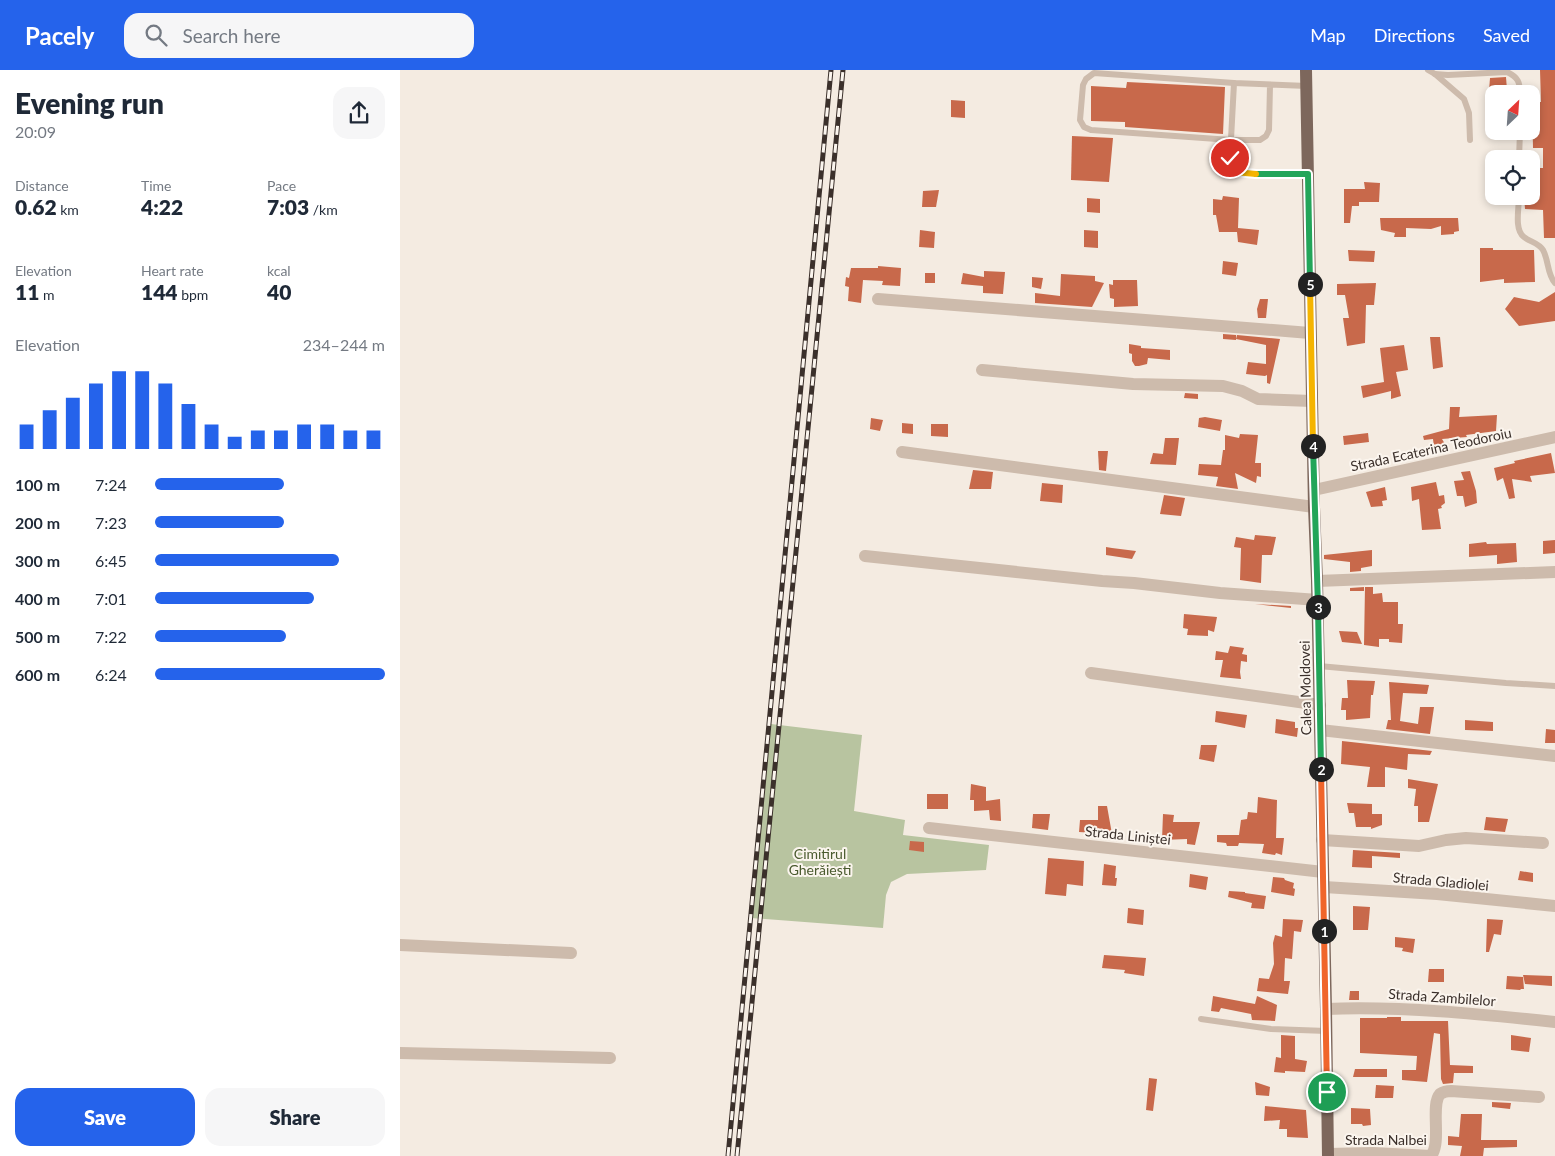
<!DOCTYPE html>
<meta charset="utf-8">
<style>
:root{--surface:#fff;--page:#f6f6f7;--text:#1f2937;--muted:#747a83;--accent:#2563eb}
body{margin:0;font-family:Lato,sans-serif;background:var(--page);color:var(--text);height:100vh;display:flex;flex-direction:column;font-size:19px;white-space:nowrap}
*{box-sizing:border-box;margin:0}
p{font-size:16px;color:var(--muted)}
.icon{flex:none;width:28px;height:28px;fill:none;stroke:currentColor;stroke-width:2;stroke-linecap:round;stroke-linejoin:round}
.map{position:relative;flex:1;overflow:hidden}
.drawer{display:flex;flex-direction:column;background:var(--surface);width:400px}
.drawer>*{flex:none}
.needle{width:32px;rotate:25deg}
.buttons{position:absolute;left:1085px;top:15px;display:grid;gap:10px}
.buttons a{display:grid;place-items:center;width:55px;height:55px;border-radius:10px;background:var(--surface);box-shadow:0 2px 8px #0003;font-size:25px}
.pin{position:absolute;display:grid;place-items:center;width:42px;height:42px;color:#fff;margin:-21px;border:2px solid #fff;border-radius:50%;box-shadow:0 1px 5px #0007}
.km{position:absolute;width:25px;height:25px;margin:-12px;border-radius:50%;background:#222;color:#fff;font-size:14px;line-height:25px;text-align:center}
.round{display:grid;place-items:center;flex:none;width:52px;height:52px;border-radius:15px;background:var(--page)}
.overview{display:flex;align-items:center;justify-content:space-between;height:85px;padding:0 15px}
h1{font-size:28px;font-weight:800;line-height:38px}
.metrics{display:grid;grid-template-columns:repeat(3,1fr);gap:8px;height:85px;padding:5px 15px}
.metrics div{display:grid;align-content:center}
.metrics b{font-size:21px;font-weight:800}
.metrics small{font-size:14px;font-weight:400}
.metrics p{font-size:14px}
.chart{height:140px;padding:10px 15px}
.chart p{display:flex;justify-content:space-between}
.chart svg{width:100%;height:90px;margin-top:5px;stroke:var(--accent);stroke-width:6}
.primary-button{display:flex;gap:10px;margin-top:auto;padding:10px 15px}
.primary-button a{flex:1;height:58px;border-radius:15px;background:var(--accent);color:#fff;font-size:20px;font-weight:800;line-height:58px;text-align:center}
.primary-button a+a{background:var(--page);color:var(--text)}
ul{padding:0 15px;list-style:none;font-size:16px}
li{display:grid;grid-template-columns:80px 60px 1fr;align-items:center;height:38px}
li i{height:12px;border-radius:6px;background:var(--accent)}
header{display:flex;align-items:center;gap:30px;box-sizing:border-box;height:70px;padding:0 25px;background:var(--accent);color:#fff}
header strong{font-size:24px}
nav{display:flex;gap:28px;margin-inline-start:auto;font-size:18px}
.search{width:350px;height:45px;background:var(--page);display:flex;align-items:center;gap:12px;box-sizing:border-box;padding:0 18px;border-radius:15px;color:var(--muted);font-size:19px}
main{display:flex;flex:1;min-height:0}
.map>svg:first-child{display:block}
.green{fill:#b8c4a0}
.building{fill:#c8694b}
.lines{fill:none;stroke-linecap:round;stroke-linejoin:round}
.lane{stroke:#cdbbac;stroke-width:6}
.street{stroke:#cdbbac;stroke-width:12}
.primary{stroke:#7d675c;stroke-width:12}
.rail-casing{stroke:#3b302b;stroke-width:5}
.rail{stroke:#fbf5ee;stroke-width:3;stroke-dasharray:9;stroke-linecap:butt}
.split-1-casing{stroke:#fff;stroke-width:10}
.split-2-casing{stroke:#fff;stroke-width:10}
.split-3-casing{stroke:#fff;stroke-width:10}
.split-4-casing{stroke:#fff;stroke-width:10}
.split-5-casing{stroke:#fff;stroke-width:10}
.split-6-casing{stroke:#fff;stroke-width:10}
.split-7-casing{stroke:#fff;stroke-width:10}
.split-1{stroke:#f0652b;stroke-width:6}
.split-2{stroke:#f0652b;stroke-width:6}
.split-3{stroke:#22a559;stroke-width:6}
.split-4{stroke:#22a559;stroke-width:6}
.split-5{stroke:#f5b400;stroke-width:6}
.split-6{stroke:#22a559;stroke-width:6}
.split-7{stroke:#f5b400;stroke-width:6}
.labels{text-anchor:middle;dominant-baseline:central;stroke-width:4;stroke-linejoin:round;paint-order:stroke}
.street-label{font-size:14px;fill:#3b302b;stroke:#fbf5ee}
.park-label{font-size:14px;fill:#4a5a2e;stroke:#fbf5ee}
</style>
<header>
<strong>Pacely</strong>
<div class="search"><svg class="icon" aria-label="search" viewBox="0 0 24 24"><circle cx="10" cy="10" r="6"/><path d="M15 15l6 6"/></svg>Search here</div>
<nav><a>Map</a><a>Directions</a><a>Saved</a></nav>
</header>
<main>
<section class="drawer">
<div class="overview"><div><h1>Evening run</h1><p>20:09</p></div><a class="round"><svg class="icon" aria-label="share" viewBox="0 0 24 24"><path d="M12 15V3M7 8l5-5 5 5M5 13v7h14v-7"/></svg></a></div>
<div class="metrics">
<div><p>Distance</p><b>0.62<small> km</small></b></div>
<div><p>Time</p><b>4:22</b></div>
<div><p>Pace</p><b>7:03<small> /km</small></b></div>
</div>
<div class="metrics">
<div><p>Elevation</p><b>11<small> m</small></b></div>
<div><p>Heart rate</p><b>144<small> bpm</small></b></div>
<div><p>kcal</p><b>40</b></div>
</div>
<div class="chart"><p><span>Elevation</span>234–244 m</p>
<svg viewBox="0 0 160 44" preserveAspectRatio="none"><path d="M5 44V32M15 44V25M25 44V19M35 44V12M45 44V6M55 44V6M65 44V12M75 44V22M85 44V32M95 44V38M105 44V35M115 44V35M125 44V32M135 44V32M145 44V35M155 44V35"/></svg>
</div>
<ul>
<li><b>100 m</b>7:24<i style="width:56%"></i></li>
<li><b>200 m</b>7:23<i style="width:56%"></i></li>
<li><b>300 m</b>6:45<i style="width:80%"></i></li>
<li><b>400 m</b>7:01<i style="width:69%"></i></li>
<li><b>500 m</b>7:22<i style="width:57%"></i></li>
<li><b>600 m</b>6:24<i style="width:100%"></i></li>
</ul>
<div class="primary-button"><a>Save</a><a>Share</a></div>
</section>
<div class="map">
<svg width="1155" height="1086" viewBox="0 0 1155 1086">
<rect width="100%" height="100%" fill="#f4ebe1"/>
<!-- green -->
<path class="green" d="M 371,654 L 462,665 L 454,741 L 505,750 L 503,765 L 589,775 L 586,800 L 507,804 L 491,812 L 486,825 L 483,858 L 351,848 Z"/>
<!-- building -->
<g class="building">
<path d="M 1140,0 L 1155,0 L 1155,168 L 1144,168 L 1143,140 L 1125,139 L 1124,126 L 1131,126 L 1131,98 L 1143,98 L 1143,78 L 1133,78 L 1132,32 L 1141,32 Z"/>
<path d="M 1106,7 L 1107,20 L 1089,21 L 1090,8 Z"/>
<path d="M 727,12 L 825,17 L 823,64 L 725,57 L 725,52 L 691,51 L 691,16 L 726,18 Z"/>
<path d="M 551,30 L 565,31 L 565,48 L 551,47 Z"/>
<path d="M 672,66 L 713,68 L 709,112 L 671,110 Z"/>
<path d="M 964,112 L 980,113 L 979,132 L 959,132 L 959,136 L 952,136 L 950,153 L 944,153 L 944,119 L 965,119 Z"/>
<path d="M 539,120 L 536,137 L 522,137 L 523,121 Z"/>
<path d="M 823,126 L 839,128 L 838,158 L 859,160 L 857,175 L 838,172 L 837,162 L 819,162 L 816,145 L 813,145 L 813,129 L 822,130 Z"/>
<path d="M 687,128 L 700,129 L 700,143 L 687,142 Z"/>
<path d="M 980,148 L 1058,148 L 1059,161 L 1054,162 L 1054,164 L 1041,165 L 1041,156 L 1031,159 L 1006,158 L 1006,167 L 994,167 L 995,163 L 981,160 Z"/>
<path d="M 520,160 L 535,162 L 534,178 L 519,177 Z"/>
<path d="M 684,160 L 698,161 L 698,178 L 684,177 Z"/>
<path d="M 1080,178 L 1093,178 L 1093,180 L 1134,180 L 1135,212 L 1104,213 L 1104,209 L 1080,212 Z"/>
<path d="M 948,180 L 975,181 L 974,192 L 949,191 Z"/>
<path d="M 823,191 L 838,193 L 836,206 L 822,204 Z"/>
<path d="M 478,196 L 501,198 L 500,216 L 482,215 L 483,211 L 463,210 L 461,233 L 448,231 L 449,217 L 445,216 L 446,207 L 449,208 L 451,198 L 478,198 Z"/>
<path d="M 584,201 L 605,202 L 603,224 L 583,223 L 583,216 L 561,214 L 563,203 L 584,207 Z"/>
<rect x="525" y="203" width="10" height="10"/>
<path d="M 661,204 L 695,206 L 695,211 L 704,213 L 692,237 L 635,233 L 635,223 L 660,226 Z"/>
<path d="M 632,207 L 643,208 L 641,219 L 632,217 Z"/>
<path d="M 713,210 L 737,210 L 738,236 L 714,237 L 714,229 L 710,228 L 709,214 L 713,215 Z"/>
<path d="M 976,213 L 974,235 L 966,235 L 965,273 L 947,276 L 943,248 L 949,248 L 945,225 L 937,225 L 937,214 Z"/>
<path d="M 1155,222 L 1155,251 L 1119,256 L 1105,239 L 1114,227 L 1139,232 Z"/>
<path d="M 860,229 L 868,229 L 866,248 L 858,248 L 857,239 Z"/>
<path d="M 823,264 L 836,265 L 836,270 L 823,269 Z"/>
<path d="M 837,265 L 880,269 L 870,314 L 867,313 L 867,305 L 865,306 L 846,304 L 848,292 L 866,294 L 866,275 L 836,269 Z"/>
<path d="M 1030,267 L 1040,267 L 1043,297 L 1033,299 Z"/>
<path d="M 729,274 L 741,276 L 741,278 L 770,280 L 770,290 L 748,288 L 747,294 L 739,296 L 735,296 L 732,291 L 732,284 L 729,283 Z"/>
<path d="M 1004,275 L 1008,300 L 996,302 L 1001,326 L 991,329 L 991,321 L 963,328 L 961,316 L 984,312 L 980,278 Z"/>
<path d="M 785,323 L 798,324 L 798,329 L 784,328 Z"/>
<path d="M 1050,337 L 1060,337 L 1059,347 L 1097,345 L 1096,361 L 1066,365 L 1067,367 L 1042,369 L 1045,374 L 1034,377 L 1033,369 L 1024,370 L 1023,366 L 1049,359 Z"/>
<path d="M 805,347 L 822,350 L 820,361 L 798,357 L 799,348 Z"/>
<path d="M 471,348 L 483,350 L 480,361 L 470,359 Z"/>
<path d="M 502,353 L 513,354 L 513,364 L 502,363 Z"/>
<path d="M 531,354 L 548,354 L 548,367 L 531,366 Z"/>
<path d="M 968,363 L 969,372 L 944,375 L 943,366 Z"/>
<path d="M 840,364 L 858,365 L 855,393 L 861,393 L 861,407 L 857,406 L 856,413 L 835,403 L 838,419 L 816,416 L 818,407 L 798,405 L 799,394 L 821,395 L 823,380 L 825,380 L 825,365 L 839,368 Z"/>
<path d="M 765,368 L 779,368 L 776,395 L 750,394 L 753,383 L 763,384 Z"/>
<path d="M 698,381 L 708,381 L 706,401 L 699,400 Z"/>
<path d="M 1151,383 L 1155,403 L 1130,406 L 1132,412 L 1112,409 L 1115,428 L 1109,429 L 1103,408 L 1097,411 L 1094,398 L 1115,393 L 1114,391 Z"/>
<path d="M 573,400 L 593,402 L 591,419 L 569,419 Z"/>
<path d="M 1070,401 L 1076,421 L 1077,433 L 1065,437 L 1063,426 L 1057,426 L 1054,411 L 1064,410 L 1061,402 Z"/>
<path d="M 1036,412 L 1039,426 L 1044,425 L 1045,433 L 1041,436 L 1042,438 L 1038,439 L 1041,459 L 1022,460 L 1019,429 L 1012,431 L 1011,417 Z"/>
<path d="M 642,413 L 663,415 L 662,433 L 640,431 Z"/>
<path d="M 985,417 L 987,430 L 982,431 L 983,436 L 971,437 L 966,422 Z"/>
<path d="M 764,425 L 785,428 L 781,446 L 760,444 Z"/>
<path d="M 855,465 L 876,467 L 872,485 L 862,485 L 861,513 L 840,510 L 841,478 L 834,477 L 836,467 L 854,470 Z"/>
<path d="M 1155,470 L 1155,483 L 1143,484 L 1143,471 Z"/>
<path d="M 1086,472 L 1087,474 L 1116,473 L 1117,492 L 1097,494 L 1097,485 L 1069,487 L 1069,474 Z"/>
<path d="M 706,477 L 712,478 L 736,481 L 732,489 L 706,485 Z"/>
<path d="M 972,480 L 972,496 L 961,498 L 961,501 L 950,502 L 950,492 L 924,489 L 924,485 Z"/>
<path d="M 964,517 L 964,521 L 950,521 L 950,518 Z"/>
<path d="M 965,517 L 973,517 L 973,524 L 982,523 L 983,532 L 998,532 L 998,554 L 1003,554 L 1002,573 L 989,572 L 989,569 L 979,569 L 979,577 L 964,575 Z"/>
<path d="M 855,534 L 891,536 L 891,538 Z"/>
<path d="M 784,544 L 817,547 L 814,562 L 808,560 L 808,566 L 787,565 L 788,559 L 783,558 Z"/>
<path d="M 939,561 L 957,562 L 962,574 L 942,572 Z"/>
<path d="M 830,576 L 844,578 L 842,584 L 847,585 L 847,592 L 841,591 L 840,602 L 841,609 L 820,607 L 823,590 L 815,590 L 816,581 L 828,583 Z"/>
<path d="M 947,610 L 975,611 L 973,625 L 971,625 L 970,648 L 946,650 L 946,640 L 941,640 L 942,628 L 948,628 Z"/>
<path d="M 989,612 L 1029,615 L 1027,624 L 1003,623 L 1000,651 L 1018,654 L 1020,637 L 1034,637 L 1030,664 L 986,659 L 988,650 L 991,650 Z"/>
<path d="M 816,641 L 847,645 L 845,658 L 815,652 Z"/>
<path d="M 876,649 L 895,652 L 895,658 L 898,658 L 897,667 L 875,663 Z"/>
<path d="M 1065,650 L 1093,652 L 1093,661 L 1065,660 Z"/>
<path d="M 1146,659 L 1155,660 L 1155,673 L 1145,673 Z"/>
<path d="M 942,671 L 1032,681 L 1030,685 L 1008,684 L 1007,700 L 985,697 L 985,717 L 967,717 L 970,697 L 941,694 Z"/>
<path d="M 801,675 L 817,675 L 814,692 L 799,689 Z"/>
<path d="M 1008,709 L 1038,714 L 1029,752 L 1018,752 L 1018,736 L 1014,736 L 1016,719 L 1008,718 Z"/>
<path d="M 571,714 L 586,717 L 586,731 L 600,729 L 601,751 L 590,750 L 589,740 L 574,741 L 574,730 L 570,730 Z"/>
<rect x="527" y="724" width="21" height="15"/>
<path d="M 858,727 L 877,730 L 876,768 L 884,768 L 882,785 L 876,783 L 875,785 L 862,783 L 864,774 L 839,773 L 838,776 L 827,776 L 826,773 L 817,772 L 817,765 L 839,765 L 841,750 L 847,749 L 848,742 L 857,743 Z"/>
<path d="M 947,733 L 972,734 L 972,744 L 982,744 L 982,755 L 971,759 L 971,757 L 956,757 L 954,743 L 949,743 Z"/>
<path d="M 698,736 L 707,736 L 712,764 L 679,762 L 680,750 L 698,750 Z"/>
<path d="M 633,744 L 650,744 L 648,760 L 632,758 Z"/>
<path d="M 763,744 L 774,745 L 773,752 L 800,752 L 795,775 L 787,774 L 787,769 L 762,770 Z"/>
<path d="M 1086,747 L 1108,749 L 1105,762 L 1084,760 Z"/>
<path d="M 510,771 L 524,772 L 524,782 L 509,780 Z"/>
<path d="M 953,780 L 1000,783 L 1000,788 L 972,786 L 972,798 L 952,797 Z"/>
<path d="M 648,788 L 684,791 L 683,816 L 667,814 L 666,826 L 645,824 Z"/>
<path d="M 704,794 L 716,796 L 715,808 L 717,808 L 716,816 L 702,815 Z"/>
<path d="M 1120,801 L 1133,803 L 1133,812 L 1118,810 Z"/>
<path d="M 790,804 L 808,807 L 806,820 L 789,817 Z"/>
<path d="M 873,807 L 884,808 L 885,810 L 894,813 L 893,818 L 895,819 L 894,826 L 871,822 Z"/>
<path d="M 829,821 L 845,822 L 845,823 L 866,826 L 864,839 L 851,838 L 852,833 L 828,827 Z"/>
<path d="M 953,836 L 970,837 L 968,860 L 953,860 Z"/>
<path d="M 728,838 L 744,840 L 743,855 L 727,853 Z"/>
<path d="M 883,849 L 903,850 L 901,862 L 894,861 L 892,889 L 885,888 L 884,911 L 890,911 L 888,924 L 857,921 L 859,908 L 869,909 L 874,894 L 873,873 L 875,865 L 882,867 Z"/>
<path d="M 1087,849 L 1103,850 L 1101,865 L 1094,864 L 1089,882 L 1086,882 Z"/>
<path d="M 995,867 L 1015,869 L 1013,883 L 1002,881 L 1003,878 L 995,877 Z"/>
<path d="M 704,885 L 746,888 L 744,906 L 724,903 L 725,900 L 702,898 Z"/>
<path d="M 1029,899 L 1044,899 L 1044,912 L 1028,912 Z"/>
<path d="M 1123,905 L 1152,906 L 1152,916 L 1125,914 Z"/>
<path d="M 1107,906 L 1123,907 L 1124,919 L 1121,919 L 1120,920 L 1106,919 Z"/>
<path d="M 950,921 L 959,921 L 959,930 L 949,930 Z"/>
<path d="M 813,926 L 855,934 L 857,926 L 877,935 L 875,951 L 852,950 L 851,944 L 821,938 L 819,942 L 811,941 Z"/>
<path d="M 987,947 L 1001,947 L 1001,951 L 1048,951 L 1050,995 L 1073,996 L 1073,1003 L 1054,1003 L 1053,1013 L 1043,1014 L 1041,1009 L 1040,964 L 1034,963 L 1027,1012 L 1002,1010 L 1002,1000 L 1016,1000 L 1017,986 L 960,983 L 960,948 L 987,948 Z"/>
<path d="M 881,965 L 895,966 L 895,989 L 907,991 L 905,1002 L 885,1001 L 885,1003 L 874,1002 L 876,987 L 881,988 Z"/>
<path d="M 1111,965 L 1131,968 L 1129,982 L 1111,980 Z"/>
<path d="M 955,999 L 987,999 L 987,1007 L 953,1007 Z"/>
<path d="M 749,1008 L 757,1009 L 753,1041 L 746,1040 Z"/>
<path d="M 855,1012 L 870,1017 L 869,1026 L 856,1025 Z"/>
<path d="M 976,1015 L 994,1016 L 993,1028 L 975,1028 Z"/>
<path d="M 1092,1032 L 1111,1033 L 1110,1039 L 1092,1037 Z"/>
<path d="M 865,1036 L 906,1040 L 908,1068 L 887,1067 L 887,1059 L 879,1059 L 880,1050 L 864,1051 Z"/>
<path d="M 951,1038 L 970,1039 L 971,1055 L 963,1056 L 962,1054 L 951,1054 Z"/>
<path d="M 1061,1044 L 1082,1044 L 1081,1070 L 1117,1070 L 1117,1077 L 1084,1078 L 1083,1086 L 1060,1086 L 1062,1076 L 1048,1075 L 1048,1066 L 1059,1067 Z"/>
</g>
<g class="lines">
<!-- lane -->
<g class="lane">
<path d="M 1028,0 L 1035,4 L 1064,29 L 1069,43 L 1070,70"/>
<path d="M 1035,4 L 1048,5 L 1107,2 C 1118,7 1120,12 1120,24"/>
<path d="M 834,13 L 830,88 L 830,95 L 835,102 L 846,104 L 908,104"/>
<path d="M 870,15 L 869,60 L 866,66 L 860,70 L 831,70 L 691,60 L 684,57 L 680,50 L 683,15 L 686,9 L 694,3 L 834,13 L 907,16"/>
<path d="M 1119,89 L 1120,61"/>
<path d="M 1119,126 C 1119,138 1114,160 1124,167 C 1130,172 1139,173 1143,180 C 1149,191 1147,204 1155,213"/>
<path d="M 919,596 L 1106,613 L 1155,616"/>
<path d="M 801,949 L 871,959 L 927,961"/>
</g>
<!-- street -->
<g class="street">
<path d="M 478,229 L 910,263"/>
<path d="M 582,300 L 733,314 L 823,316 L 842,321 L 858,329 L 912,331"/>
<path d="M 502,382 L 914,437"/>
<path d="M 914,420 L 1155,367"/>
<path d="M 465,486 L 702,511 L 734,513 L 820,523 L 918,530"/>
<path d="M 917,511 L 1155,502"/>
<path d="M 691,603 L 920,635"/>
<path d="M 920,660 L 1155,686"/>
<path d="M 529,758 L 923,802"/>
<path d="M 922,770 L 1019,776 L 1046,770 L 1066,768 L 1143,773"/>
<path d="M 924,817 L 1037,824 L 1155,836"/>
<path d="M 0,875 L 171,883"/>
<path d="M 926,939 C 1003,936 1079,944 1155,952"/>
<path d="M 0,983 L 210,988"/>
<path d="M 928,1084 L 973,1083 L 1031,1086 C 1042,1072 1030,1035 1040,1024 C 1043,1022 1047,1021 1051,1021 L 1139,1027"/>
</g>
<!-- primary -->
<path class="primary" d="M 906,0 L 914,437 L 917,511 L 926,939 L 928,1086"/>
<defs>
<g id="rail">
<path d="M 328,1086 L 431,0"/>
<path d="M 337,1086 L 443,0"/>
</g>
</defs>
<!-- rail casing -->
<use href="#rail" class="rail-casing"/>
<!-- rail -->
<use href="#rail" class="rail"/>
</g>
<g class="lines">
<defs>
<path id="split-1" d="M 924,861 L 927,1022"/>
<path id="split-2" d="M 921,699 L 924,861"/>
<path id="split-3" d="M 918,537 L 921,699"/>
<path id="split-4" d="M 913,376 L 918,537"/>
<path id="split-5" d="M 910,214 L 913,376"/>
<path id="split-6" d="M 856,104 L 908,104 L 910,214"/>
<path id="split-7" d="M 830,88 L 830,95 L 835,102 L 856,104"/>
</defs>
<!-- split-1 casing -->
<use href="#split-1" class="split-1-casing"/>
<!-- split-2 casing -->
<use href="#split-2" class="split-2-casing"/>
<!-- split-3 casing -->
<use href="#split-3" class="split-3-casing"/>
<!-- split-4 casing -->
<use href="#split-4" class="split-4-casing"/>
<!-- split-5 casing -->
<use href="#split-5" class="split-5-casing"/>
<!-- split-6 casing -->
<use href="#split-6" class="split-6-casing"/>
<!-- split-7 casing -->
<use href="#split-7" class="split-7-casing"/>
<!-- split-1 -->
<use href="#split-1" class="split-1"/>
<!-- split-2 -->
<use href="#split-2" class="split-2"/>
<!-- split-3 -->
<use href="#split-3" class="split-3"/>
<!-- split-4 -->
<use href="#split-4" class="split-4"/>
<!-- split-5 -->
<use href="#split-5" class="split-5"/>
<!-- split-6 -->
<use href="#split-6" class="split-6"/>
<!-- split-7 -->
<use href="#split-7" class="split-7"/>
</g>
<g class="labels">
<!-- street labels -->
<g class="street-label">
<text transform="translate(1031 379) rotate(-12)">Strada Ecaterina Teodoroiu</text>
<text transform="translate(905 618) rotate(-91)">Calea Moldovei</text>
<text transform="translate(728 765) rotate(6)">Strada Liniștei</text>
<text transform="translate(1041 811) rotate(5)">Strada Gladiolei</text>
<text transform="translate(1042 927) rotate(4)">Strada Zambilelor</text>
<text x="986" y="1069">Strada Nalbei</text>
</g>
<!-- park labels -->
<g class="park-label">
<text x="420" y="783">Cimitirul<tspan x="420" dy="16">Gherăiești</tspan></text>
</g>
</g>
</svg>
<div class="buttons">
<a><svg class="needle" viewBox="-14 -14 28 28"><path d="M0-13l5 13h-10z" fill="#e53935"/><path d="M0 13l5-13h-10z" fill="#747a83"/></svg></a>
<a><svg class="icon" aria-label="locate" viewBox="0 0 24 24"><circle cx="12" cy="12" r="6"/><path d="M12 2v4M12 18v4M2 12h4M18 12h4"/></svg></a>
</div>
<div class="pin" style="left:927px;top:1022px;background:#1e9e55"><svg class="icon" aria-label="arrive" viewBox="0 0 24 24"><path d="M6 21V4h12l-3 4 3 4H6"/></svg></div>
<div class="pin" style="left:830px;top:88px;background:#d93025"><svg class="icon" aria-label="check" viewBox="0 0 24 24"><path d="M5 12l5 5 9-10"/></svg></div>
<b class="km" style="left:924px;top:861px">1</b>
<b class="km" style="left:921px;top:699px">2</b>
<b class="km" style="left:918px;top:537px">3</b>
<b class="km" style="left:913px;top:376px">4</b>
<b class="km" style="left:910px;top:214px">5</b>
</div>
</main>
